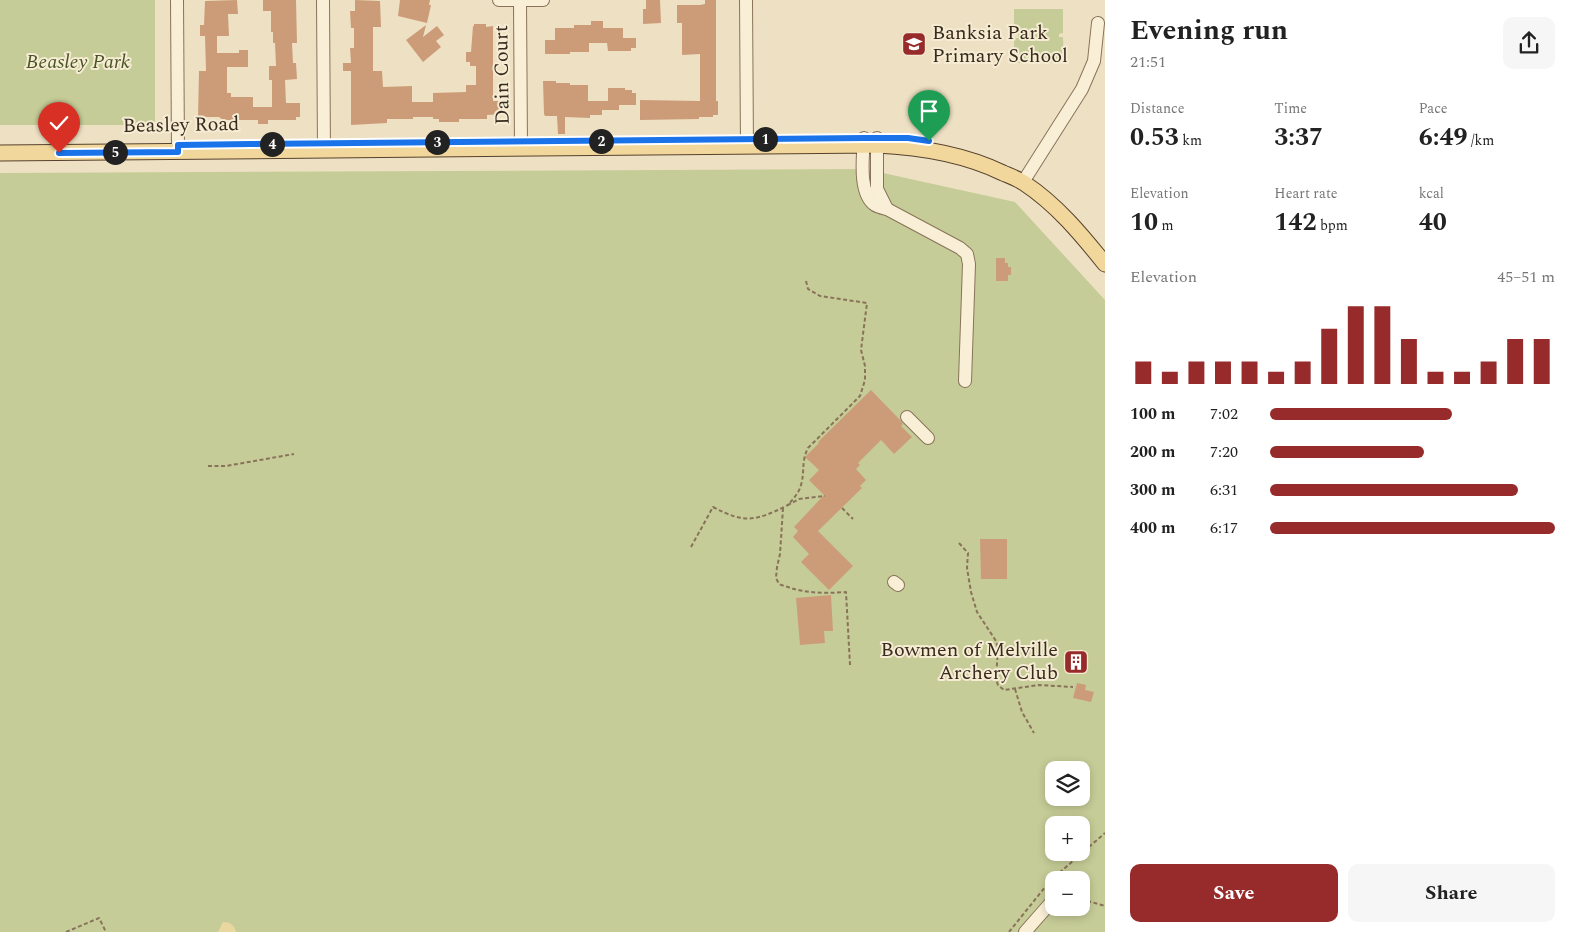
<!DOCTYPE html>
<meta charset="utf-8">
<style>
:root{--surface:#fff;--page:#f6f6f6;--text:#222;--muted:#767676;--accent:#972a2a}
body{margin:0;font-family:Spectral,serif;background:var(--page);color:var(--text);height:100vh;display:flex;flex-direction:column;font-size:19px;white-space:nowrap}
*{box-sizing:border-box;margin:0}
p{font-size:16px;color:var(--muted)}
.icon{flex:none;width:28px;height:28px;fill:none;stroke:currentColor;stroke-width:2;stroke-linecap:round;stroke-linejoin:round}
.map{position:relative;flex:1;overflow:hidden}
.drawer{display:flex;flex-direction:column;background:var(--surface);width:475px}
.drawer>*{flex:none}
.fabs{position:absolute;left:1045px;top:761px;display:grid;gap:10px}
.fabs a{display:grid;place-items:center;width:45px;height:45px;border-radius:10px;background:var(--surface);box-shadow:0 2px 8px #0003;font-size:25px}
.pin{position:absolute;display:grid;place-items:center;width:42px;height:42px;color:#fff;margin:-51px -21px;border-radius:50% 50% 50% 0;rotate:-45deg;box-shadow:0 0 5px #0007}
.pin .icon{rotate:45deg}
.km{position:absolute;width:25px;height:25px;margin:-12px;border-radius:50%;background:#222;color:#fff;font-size:14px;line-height:25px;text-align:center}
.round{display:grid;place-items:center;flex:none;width:52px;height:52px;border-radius:10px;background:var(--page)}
.overview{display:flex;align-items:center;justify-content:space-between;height:85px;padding:0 25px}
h1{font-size:28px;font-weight:700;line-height:38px}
.figures{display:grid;grid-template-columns:repeat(3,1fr);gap:8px;height:85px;padding:5px 25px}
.figures div{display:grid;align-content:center}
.figures b{font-size:25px;font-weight:700}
.figures small{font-size:14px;font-weight:400}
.figures p{font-size:14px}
.chart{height:140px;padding:10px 25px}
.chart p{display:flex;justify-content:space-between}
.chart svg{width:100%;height:90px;margin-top:5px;stroke:var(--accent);stroke-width:6}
.button{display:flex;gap:10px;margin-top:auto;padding:10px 25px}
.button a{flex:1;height:58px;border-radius:10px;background:var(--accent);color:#fff;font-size:20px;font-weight:700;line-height:58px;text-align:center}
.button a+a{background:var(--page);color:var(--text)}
ul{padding:0 25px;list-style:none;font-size:16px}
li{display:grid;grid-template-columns:80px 60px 1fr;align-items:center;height:38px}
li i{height:12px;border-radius:6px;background:var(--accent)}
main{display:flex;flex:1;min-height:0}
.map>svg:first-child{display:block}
.green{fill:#c6cc97;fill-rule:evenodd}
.sand{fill:#ead7a0}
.building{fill:#cc9c79}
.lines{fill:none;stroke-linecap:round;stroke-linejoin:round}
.minor-casing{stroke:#88735a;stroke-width:14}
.major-casing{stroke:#56412e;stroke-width:17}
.path{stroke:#88735a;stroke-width:2;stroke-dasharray:4 2.5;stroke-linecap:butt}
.minor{stroke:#f9efd6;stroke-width:12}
.major{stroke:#f1d79b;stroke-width:15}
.route-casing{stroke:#fff;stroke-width:10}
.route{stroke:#1a73e8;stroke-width:6}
.labels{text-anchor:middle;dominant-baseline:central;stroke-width:4;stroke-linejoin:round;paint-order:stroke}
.poi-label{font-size:20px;fill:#382b1e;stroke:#f5ecd3;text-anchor:start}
.park-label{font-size:20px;font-style:italic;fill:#485424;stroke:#f5ecd3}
.street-label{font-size:20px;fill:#382b1e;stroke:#f5ecd3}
</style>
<main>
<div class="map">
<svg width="1105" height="932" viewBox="0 0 1105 932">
<rect width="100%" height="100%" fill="#eee1c3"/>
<!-- green -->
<g class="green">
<rect x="0" y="0" width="155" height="125"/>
<path d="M 1014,9 L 1063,9 L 1063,33 L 1059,34 L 1059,37 L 1063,37 L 1064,62 L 1014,63 L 1014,38 L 1018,38 L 1018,34 L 1014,34 Z"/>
<path d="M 865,169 L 1015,202 L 1105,300 L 1105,932 L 0,932 L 0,173 ZM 1054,770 L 1081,770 L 1081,798 L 1054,798 ZM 1054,825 L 1081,825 L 1081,852 L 1054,852 ZM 1054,880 L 1081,880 L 1081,908 L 1054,908 Z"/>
</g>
<!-- sand -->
<path class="sand" d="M 223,922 C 231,922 234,925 236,932 L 218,932 Z"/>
<!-- building -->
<g class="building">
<path d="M 237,0 L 238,14 L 228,14 L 229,36 L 217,36 L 217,53 L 239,53 L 239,50 L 248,50 L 248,67 L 227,67 L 227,93 L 231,93 L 231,97 L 253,97 L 253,107 L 272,107 L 272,80 L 269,80 L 269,66 L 276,66 L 275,43 L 273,43 L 273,32 L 271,32 L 271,11 L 263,11 L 263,0 L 296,0 L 297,43 L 292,43 L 293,63 L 296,63 L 297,79 L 285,80 L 286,103 L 300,103 L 300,117 L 296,117 L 296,120 L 268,120 L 268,124 L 258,124 L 258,120 L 223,120 L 219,117 L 198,117 L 199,71 L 206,71 L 205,36 L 200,36 L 200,25 L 204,25 L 205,1 Z"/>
<path d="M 355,0 L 380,1 L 381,27 L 373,27 L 373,71 L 382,71 L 383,87 L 412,86 L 412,102 L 433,102 L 433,93 L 466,92 L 466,85 L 476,85 L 476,66 L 470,66 L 470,62 L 466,62 L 466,52 L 471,52 L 473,26 L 474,26 L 474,24 L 486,24 L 486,27 L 493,26 L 493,101 L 503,101 L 503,114 L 487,115 L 487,119 L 459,119 L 459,122 L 439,122 L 439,119 L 433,119 L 433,117 L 413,117 L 413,119 L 387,119 L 387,123 L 351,125 L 351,71 L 343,71 L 343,63 L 351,63 L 350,48 L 354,48 L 354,28 L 351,28 L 350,11 L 355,11 Z"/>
<path d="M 400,0 L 430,0 L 429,5 L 431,5 L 427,23 L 398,16 Z"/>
<path d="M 646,0 L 660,0 L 661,23 L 643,24 L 643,9 L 646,9 Z"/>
<path d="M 705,0 L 716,0 L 716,101 L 718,101 L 718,115 L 713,115 L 713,117 L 699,117 L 699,119 L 640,120 L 640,100 L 700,101 L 700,54 L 682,55 L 682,23 L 677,23 L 677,5 L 700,5 L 705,4 Z"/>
<path d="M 591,21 L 603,21 L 603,28 L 623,28 L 623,38 L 636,38 L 636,48 L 631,48 L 631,51 L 608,51 L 607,43 L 589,43 L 589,52 L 570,52 L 570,54 L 545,54 L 545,40 L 555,40 L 555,28 L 574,28 L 574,25 L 591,25 Z"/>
<path d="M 426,25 L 423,37 L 437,26 L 444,35 L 436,41 L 441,47 L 423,62 L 406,40 Z"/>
<path d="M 543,81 L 556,81 L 556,83 L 570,83 L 570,85 L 588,85 L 588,101 L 608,101 L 608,88 L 625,88 L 625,90 L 632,90 L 632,93 L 636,93 L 636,105 L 619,105 L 619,110 L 602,110 L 602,115 L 590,115 L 590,118 L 565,117 L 565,134 L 558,134 L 557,116 L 545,116 L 544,114 Z"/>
<path d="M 996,258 L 1005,258 L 1005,263 L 1008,263 L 1008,267 L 1011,267 L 1011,275 L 1008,275 L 1008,281 L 996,281 Z"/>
<path d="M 871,390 L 899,419 L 903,424 L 901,426 L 912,437 L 894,454 L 881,440 L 858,463 L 860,465 L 856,469 L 866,480 L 860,486 L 862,488 L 818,531 L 853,566 L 829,590 L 801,562 L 809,554 L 793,537 L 798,531 L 794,527 L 824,495 L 809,480 L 819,470 L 805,457 L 819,443 L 818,442 Z"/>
<path d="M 980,539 L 1007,539 L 1007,579 L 981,579 Z"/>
<path d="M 831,595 L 833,631 L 824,631 L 825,643 L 800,645 L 796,598 Z"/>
<path d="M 1086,654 L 1086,668 L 1067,669 L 1066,655 Z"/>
<path d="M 1077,683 L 1086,685 L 1085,690 L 1094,692 L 1091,702 L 1073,698 Z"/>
</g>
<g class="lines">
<defs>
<g id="minor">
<path d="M 177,0 L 178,152"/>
<path d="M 323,0 L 324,151"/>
<path d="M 499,0 L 543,0"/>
<path d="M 746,0 L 747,147"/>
<path d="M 520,1 L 521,148"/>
<path d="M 864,138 C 863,156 858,194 875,205 C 878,207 883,208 887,209 L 960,248 L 967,254 L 969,264 L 965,381"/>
<path d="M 877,138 L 877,189 L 887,209"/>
<path d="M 1023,182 L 1082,89 L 1094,61 L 1098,23"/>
<path d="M 907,417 L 928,438"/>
<path d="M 894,582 L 898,585"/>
<path d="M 1025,932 L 1054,899"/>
</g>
<path id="major" d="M 0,153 L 877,145 C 921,147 964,154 1003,173 C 1010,176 1018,179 1024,183 C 1056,204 1081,234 1105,264"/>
</defs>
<!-- minor casing -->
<use href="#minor" class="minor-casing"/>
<!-- major casing -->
<use href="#major" class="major-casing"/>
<!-- path -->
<g class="path">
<path d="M 806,281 L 808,289 L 820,296 L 867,303 L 861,350 L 865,366 L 865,380 L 860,396 L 808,448 C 801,462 805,471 801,485 C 799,493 793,499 788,505 L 799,499 L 825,496"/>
<path d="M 208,466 L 226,466 L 294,454"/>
<path d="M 783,508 L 780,554 L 777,567 L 776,578 L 779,584 C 802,593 821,594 846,592 L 850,665"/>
<path d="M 842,508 L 853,519"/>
<path d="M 959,543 L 968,553 L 967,568 L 971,592 L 977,612 L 996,641 L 998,648 L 996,679 L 998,685 L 1004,690 L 1039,685 L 1073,687"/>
<path d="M 691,547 L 713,507 C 745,524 756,521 788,505"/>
<path d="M 1015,689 L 1022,712 L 1034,733"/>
<path d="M 1081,899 L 1105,906"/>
<path d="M 66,932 L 99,918 L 106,932"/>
<path d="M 1009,932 L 1050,881 L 1105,833"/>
</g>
<!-- minor -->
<use href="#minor" class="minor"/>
<!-- major -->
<use href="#major" class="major"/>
</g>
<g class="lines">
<defs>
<path id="route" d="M 59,153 L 178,152 L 178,145 L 251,144 L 864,138 L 908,138 L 929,141"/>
</defs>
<!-- route casing -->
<use href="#route" class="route-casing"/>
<!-- route -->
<use href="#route" class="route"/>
</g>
<!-- icons -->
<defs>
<symbol id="school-square" viewBox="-11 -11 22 22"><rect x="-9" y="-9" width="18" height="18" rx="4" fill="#972a2a" stroke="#f5ecd3"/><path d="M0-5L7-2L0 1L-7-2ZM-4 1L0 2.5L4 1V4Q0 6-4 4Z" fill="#fff"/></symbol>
<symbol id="building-square" viewBox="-11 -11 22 22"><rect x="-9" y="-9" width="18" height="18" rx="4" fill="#972a2a" stroke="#f5ecd3"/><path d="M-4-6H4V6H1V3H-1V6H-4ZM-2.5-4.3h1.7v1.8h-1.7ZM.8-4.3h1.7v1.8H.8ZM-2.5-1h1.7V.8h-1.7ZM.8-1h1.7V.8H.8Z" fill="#fff"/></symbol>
</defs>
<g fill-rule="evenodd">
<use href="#school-square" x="900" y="30" width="28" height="28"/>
<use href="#building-square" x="1062" y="648" width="28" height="28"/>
</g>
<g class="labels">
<!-- poi labels -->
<g class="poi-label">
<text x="932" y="33">Banksia Park<tspan x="932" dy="23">Primary School</tspan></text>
<text x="1058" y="650" text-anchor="end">Bowmen of Melville<tspan x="1058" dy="23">Archery Club</tspan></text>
</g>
<!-- park labels -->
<g class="park-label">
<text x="78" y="62">Beasley Park</text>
</g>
<!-- street labels -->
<g class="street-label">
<text transform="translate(502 75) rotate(-91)">Dain Court</text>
<text transform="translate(181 125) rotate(-1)">Beasley Road</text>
</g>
</g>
</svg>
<div class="fabs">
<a><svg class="icon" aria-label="layers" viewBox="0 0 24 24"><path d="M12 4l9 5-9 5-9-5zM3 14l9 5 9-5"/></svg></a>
<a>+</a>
<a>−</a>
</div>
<div class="pin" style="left:929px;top:141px;background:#1e9e55"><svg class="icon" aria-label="arrive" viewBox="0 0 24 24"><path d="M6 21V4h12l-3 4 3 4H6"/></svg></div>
<div class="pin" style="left:59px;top:153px;background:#d93025"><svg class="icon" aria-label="check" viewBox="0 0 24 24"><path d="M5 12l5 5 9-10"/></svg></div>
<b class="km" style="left:765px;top:139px">1</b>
<b class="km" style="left:601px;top:141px">2</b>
<b class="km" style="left:437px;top:142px">3</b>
<b class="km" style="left:272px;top:144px">4</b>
<b class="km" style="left:115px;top:152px">5</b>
</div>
<section class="drawer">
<div class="overview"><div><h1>Evening run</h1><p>21:51</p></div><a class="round"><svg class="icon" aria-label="share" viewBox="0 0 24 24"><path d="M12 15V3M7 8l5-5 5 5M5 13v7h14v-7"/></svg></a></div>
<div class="figures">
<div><p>Distance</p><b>0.53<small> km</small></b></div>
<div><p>Time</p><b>3:37</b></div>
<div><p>Pace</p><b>6:49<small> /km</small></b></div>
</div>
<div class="figures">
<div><p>Elevation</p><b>10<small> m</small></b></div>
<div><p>Heart rate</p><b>142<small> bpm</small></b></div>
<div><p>kcal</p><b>40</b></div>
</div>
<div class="chart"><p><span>Elevation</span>45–51 m</p>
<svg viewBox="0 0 160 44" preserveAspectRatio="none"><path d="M5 44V33M15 44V38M25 44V33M35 44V33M45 44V33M55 44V38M65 44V33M75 44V17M85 44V6M95 44V6M105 44V22M115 44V38M125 44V38M135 44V33M145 44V22M155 44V22"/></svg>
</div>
<ul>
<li><b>100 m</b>7:02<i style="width:64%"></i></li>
<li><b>200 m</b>7:20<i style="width:54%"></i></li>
<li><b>300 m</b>6:31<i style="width:87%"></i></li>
<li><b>400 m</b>6:17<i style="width:100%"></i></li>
</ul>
<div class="button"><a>Save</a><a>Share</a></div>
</section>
</main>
